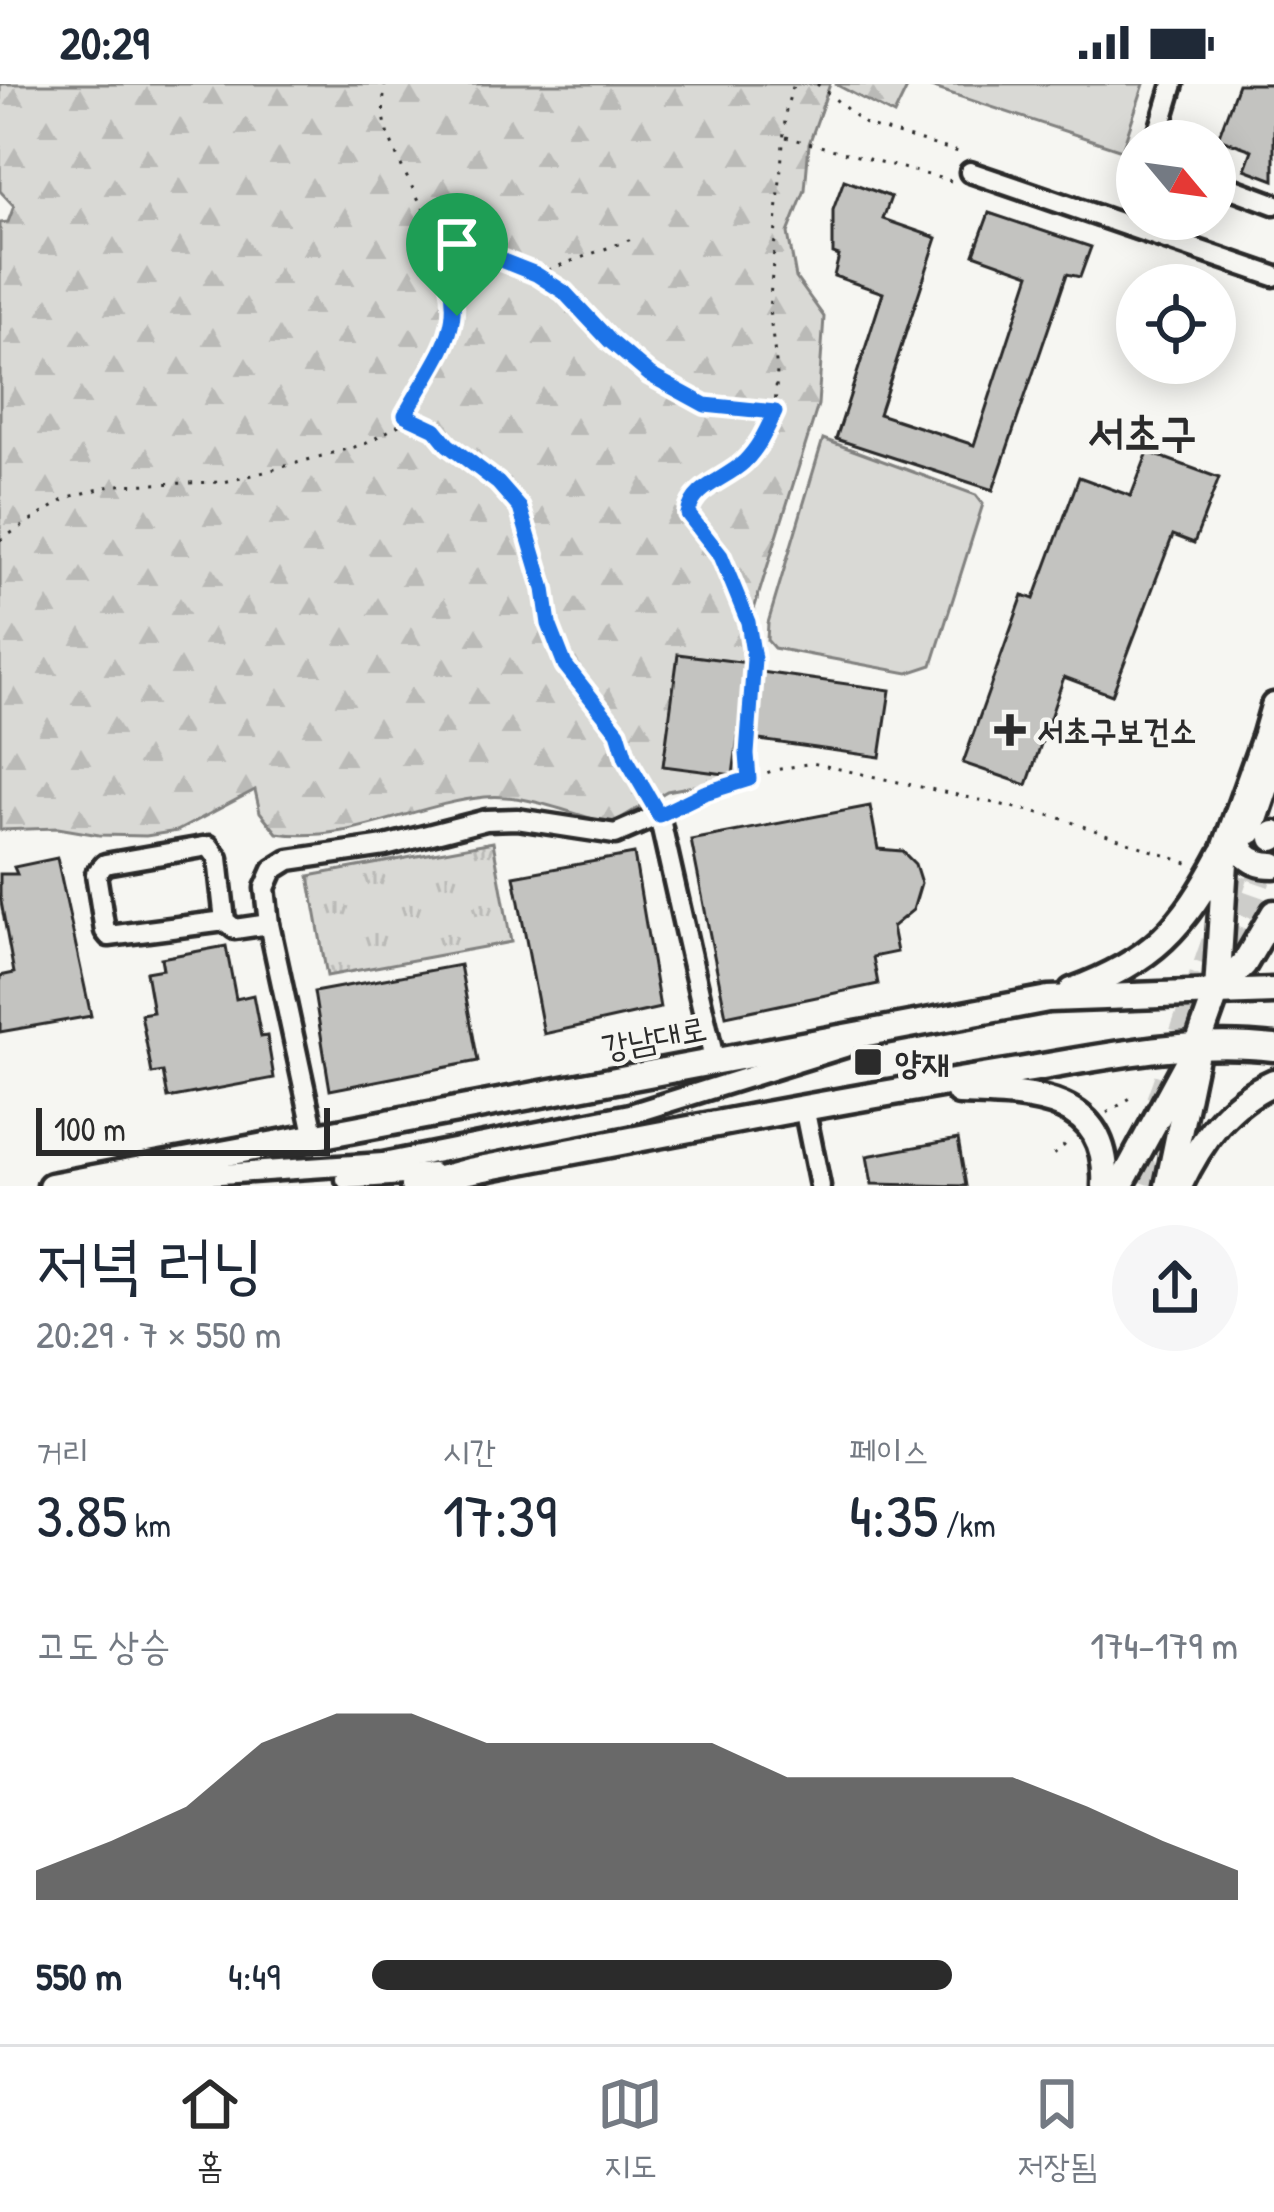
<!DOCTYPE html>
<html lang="ko">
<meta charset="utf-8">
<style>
:root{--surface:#fff;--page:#f6f6f7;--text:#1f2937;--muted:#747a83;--line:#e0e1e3;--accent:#2b2b2b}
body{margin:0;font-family:"Patrick Hand","Poor Story",sans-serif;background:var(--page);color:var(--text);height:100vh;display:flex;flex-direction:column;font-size:45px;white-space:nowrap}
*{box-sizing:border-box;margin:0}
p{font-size:39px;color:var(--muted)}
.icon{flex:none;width:66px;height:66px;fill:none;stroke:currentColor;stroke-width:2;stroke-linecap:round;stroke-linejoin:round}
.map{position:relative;height:1102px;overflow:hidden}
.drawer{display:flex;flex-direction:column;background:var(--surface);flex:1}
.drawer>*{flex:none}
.needle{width:78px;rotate:119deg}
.controls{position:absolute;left:1116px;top:36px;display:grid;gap:24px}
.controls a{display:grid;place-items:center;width:120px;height:120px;border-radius:50%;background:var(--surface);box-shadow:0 6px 30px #0003;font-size:60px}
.scale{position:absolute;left:36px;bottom:30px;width:294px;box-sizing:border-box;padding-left:12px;border:6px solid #2b2b2b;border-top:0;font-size:33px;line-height:42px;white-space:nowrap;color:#2b2b2b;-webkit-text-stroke:9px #f6f6f2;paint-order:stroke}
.pin{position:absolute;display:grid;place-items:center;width:102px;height:102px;color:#fff;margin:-123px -51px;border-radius:50% 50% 50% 0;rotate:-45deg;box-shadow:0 0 12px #0007}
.pin .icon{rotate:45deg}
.round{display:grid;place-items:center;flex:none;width:126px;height:126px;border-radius:63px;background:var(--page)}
.headline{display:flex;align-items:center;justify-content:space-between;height:204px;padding:0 36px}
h1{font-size:66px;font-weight:600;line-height:90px}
.metrics{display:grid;grid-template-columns:repeat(3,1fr);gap:18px;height:204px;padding:12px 36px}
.metrics div{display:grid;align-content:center}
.metrics b{font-size:60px;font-weight:600}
.metrics small{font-size:33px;font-weight:400}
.metrics p{font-size:33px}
.chart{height:336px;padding:24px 36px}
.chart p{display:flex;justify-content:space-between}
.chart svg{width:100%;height:216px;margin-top:12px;fill:var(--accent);opacity:.7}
ul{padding:0 36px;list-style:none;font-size:39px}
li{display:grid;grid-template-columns:192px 144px 1fr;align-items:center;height:90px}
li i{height:30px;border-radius:15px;background:var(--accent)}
.status{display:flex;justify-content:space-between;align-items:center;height:84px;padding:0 60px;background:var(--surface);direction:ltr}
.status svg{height:33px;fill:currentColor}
.menu{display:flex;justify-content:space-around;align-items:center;height:168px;border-top:3px solid var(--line);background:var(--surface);font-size:33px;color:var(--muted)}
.menu a{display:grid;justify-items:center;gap:6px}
.menu .active{color:var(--accent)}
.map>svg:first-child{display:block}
.grass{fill:url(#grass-tufts);stroke:#828280;stroke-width:3}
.forest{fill:url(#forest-firs);stroke:#828280;stroke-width:3}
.park{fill:#d9d9d5;stroke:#828280;stroke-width:3}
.building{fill:#c3c3c0;stroke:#2b2b2b;stroke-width:3}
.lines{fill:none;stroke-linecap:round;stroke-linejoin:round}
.major-tunnel{stroke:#cdcdca;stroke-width:24;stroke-dasharray:24 12;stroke-linecap:butt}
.minor-casing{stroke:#2b2b2b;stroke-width:27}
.major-casing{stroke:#2b2b2b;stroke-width:33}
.path{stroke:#2b2b2b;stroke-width:3;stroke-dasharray:3 9;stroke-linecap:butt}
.minor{stroke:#f6f6f2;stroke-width:18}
.major{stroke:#f6f6f2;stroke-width:24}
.route-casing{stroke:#fff;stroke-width:24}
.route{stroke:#1a73e8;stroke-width:15}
.poi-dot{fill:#2b2b2b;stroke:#f6f6f2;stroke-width:4.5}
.labels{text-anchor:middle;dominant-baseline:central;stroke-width:9;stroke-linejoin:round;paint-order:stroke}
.poi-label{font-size:33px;font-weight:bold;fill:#2b2b2b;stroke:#f6f6f2;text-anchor:start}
.street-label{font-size:33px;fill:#2b2b2b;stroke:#f6f6f2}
.district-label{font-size:45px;font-weight:bold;fill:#2b2b2b;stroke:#f6f6f2}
</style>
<div class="status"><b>20:29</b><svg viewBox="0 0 49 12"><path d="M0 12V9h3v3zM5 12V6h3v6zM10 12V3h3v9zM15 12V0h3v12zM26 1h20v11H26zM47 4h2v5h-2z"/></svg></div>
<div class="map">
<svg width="1274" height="1102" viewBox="0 0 1274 1102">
<defs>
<pattern id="grass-tufts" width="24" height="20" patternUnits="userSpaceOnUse" patternTransform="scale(3)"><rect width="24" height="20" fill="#d9d9d5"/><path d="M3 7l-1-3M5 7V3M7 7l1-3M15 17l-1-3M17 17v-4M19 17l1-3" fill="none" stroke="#babab7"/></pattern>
<pattern id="forest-firs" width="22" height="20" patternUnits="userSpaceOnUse" patternTransform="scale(3)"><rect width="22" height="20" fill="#d9d9d5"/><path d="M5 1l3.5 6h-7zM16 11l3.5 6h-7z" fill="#babab7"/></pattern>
</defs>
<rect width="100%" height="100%" fill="#f6f6f2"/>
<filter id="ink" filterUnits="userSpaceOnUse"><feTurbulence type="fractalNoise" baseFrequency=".00833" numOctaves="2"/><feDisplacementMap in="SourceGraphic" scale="24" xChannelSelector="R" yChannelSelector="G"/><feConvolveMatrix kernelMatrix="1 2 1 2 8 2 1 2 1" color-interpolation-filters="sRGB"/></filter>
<g filter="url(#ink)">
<!-- grass -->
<path class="grass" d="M 493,758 L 511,858 L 327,892 L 309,792 Z"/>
<!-- forest -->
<g class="forest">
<path d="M 0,0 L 830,0 L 809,60 L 805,106 L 788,149 L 796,194 L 824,233 L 818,321 L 745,554 L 754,569 L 737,694 L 667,707 L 611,740 C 571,730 526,709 485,713 C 414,720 349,760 277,749 L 260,728 L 255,706 L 177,747 L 146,752 L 99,751 L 58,744 L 0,746 L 0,139 L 8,138 L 14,122 L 0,107 Z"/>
<path d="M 835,0 L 909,0 L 894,31 Z"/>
</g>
<!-- park -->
<g class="park">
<path d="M 922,0 L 1144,0 L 1122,66 Z"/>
<path d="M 823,355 L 976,411 L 983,420 L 932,581 L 908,589 L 774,564 L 767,556 L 768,539 Z"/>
</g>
<!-- building -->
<g class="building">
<path d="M 1238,0 L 1274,0 L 1274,96 L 1245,85 L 1252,66 L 1218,54 Z"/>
<path d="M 844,96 L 891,113 L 883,135 L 937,154 L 879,330 L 974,361 L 1030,190 L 974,170 L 989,129 L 1091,163 L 1080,193 L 1067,190 L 993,406 L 836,355 L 883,209 L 834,192 L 839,172 L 833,170 L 833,126 Z"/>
<path d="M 1148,368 L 1219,394 L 1194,459 L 1173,451 L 1112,611 L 1064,593 L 1027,701 L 963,679 L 1023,511 L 1034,515 L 1079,393 L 1131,412 Z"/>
<path d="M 678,570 L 748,579 L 747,586 L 890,606 L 880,673 L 738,653 L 733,691 L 663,682 Z"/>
<path d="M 870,722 L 878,765 L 902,767 L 915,780 L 921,799 L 913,826 L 892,843 L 897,868 L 873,873 L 878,900 L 726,932 L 691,756 Z"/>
<path d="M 634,770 L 660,924 L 544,950 L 514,792 Z"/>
<path d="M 57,774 L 91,932 L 0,948 L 0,892 L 14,889 L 0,812 L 0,790 L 17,790 L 14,783 Z"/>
<path d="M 226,862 L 236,915 L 253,911 L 261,953 L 267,952 L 274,994 L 168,1014 L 163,988 L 152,990 L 141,930 L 153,928 L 146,888 L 163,885 L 161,874 Z"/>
<path d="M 460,881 L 478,977 L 330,1006 L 314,908 Z"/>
<path d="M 958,1055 L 966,1102 L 872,1100 L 867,1072 Z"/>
</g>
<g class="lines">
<!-- major-tunnel -->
<g class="major-tunnel">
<path d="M 1222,901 L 1273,754"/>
<path d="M 1158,1017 L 1249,755"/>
<path d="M 1152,1102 L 1171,1048"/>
</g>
<defs>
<g id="minor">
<path d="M 1156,57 L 1173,0"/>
<path d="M 970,88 L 1274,192"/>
<path d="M 1215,98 L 1274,120"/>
<path d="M 225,837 L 109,852 L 105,847 L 96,790 L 105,780 L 209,762 L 218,774 L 225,837 L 235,845 L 269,840"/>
<path d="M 804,1023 L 820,1102"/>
<path d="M 315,1054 L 269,840 L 265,804 L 273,786 L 289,776 L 385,762 L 486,736 L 517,735 L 615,750 L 659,731 L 714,975"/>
<path d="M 346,1095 L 432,1089"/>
<path d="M 132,1096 L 383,1079 L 630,1030 L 845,963"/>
</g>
<g id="major">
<path d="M 1260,671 L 1274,622"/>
<path d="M 1242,740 C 1235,766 1247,781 1274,781"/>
<path d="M 1251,747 L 1274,680"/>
<path d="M 1273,754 L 1274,750"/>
<path d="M 1072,907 C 1153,877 1183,844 1223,769"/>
<path d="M 1217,907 L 1244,880 L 1274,829"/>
<path d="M 959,1008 C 1028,1010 1110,1009 1105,1102"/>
<path d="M 51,1102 L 1048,915 L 1274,907"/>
<path d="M 413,1102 L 469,1087 C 646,1053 823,1019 1001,990 C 1090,976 1184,953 1274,964"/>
<path d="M 1120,1102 L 1189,975"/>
<path d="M 1168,1102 L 1197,963 L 1217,907 L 1226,762 L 1264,656"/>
<path d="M 1179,1102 C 1201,1056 1227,1019 1274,998"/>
</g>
</defs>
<!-- minor casing -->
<use href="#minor" class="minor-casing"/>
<!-- major casing -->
<use href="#major" class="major-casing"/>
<!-- path -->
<g class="path">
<path d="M 385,0 C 384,12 382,26 385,37 C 399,100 460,163 456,229 C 456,240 448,254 443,264"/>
<path d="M 817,0 L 866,41 L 962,69"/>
<path d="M 786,53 L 951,97"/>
<path d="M 436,150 L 535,190 L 564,208 L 610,257 L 650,291 L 705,321 L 774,328"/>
<path d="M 537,190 L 637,153"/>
<path d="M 443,264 L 405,331 L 435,345 L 448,361 L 498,399 L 520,424 L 539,483 L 549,540 L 564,581 L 618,648 L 626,674 L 650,716"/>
<path d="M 0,456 L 69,413 L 115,401 L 224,398 L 257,390 L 365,360 L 399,341 L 406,330"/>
<path d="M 749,693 L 754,575 L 748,539 L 721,472 L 688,430 L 690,418 L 703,405 L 740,382 L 760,359 L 775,328 L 777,286 L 769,226 L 786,24 L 794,0"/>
<path d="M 677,721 L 775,686 L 812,679 L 1057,733 L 1193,781"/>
<path d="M 1107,1029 L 1135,1011"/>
<path d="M 1054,1071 L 1070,1056"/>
</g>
<!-- minor -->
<use href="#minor" class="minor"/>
<!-- major -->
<use href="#major" class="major"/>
</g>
</g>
<g class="lines" filter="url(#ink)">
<defs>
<path id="route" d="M 435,150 L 536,190 L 564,208 L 610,257 L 650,291 L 705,321 L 775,328 C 766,347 759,363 744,378 C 725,396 693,402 688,430 L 721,472 L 748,538 L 754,575 L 747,670 L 749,695 L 704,709 L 659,731 L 626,674 L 618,648 L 565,581 L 549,540 L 544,505 L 520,424 L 498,399 L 448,361 L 435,345 L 405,331 C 450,251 471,241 435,150 Z"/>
</defs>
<!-- route casing -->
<use href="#route" class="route-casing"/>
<!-- route -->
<use href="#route" class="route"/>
</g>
<!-- markers -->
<g class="poi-dot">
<path d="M1004 628h12v12h12v12h-12v12h-12v-12h-12v-12h12z"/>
<rect x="853" y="963" width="30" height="30" rx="6"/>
</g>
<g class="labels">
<!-- poi labels -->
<g class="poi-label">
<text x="1037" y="646">서초구보건소</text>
<text x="895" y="978">양재</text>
</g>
<!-- street labels -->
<g class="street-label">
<text transform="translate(654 953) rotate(-11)">강남대로</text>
</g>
<!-- district labels -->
<g class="district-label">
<text x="1142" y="347">서초구</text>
</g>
</g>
</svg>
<div class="controls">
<a><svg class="needle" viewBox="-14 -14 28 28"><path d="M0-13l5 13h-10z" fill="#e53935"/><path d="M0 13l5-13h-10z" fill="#747a83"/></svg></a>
<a><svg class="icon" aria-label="locate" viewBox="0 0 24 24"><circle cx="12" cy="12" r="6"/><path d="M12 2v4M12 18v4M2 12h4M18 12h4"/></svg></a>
</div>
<div class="scale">100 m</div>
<div class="pin" style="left:457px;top:232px;background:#1e9e55"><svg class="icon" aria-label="arrive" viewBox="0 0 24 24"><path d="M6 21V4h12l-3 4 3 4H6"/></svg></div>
</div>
<section class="drawer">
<div class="headline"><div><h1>저녁 러닝</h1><p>20:29 · 7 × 550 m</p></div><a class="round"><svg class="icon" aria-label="share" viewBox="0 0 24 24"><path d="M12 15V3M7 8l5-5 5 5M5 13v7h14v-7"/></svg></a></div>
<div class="metrics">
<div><p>거리</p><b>3.85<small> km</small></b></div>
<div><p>시간</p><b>17:39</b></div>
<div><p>페이스</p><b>4:35<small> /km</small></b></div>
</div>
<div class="chart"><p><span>고도 상승</span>174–179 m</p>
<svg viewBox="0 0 160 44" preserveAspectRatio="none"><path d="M0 44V38L10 32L20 25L30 12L40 6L50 6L60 12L70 12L80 12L90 12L100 19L110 19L120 19L130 19L140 25L150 32L160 38V44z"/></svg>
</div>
<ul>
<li><b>550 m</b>4:49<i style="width:67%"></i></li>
</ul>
</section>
<nav class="menu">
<a class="active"><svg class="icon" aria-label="home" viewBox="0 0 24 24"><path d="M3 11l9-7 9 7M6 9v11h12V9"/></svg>홈</a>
<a><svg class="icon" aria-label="map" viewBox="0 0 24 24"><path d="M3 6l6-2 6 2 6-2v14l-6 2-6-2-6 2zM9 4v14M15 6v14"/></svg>지도</a>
<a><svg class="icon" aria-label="saved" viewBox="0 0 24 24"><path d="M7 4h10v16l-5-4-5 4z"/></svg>저장됨</a>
</nav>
